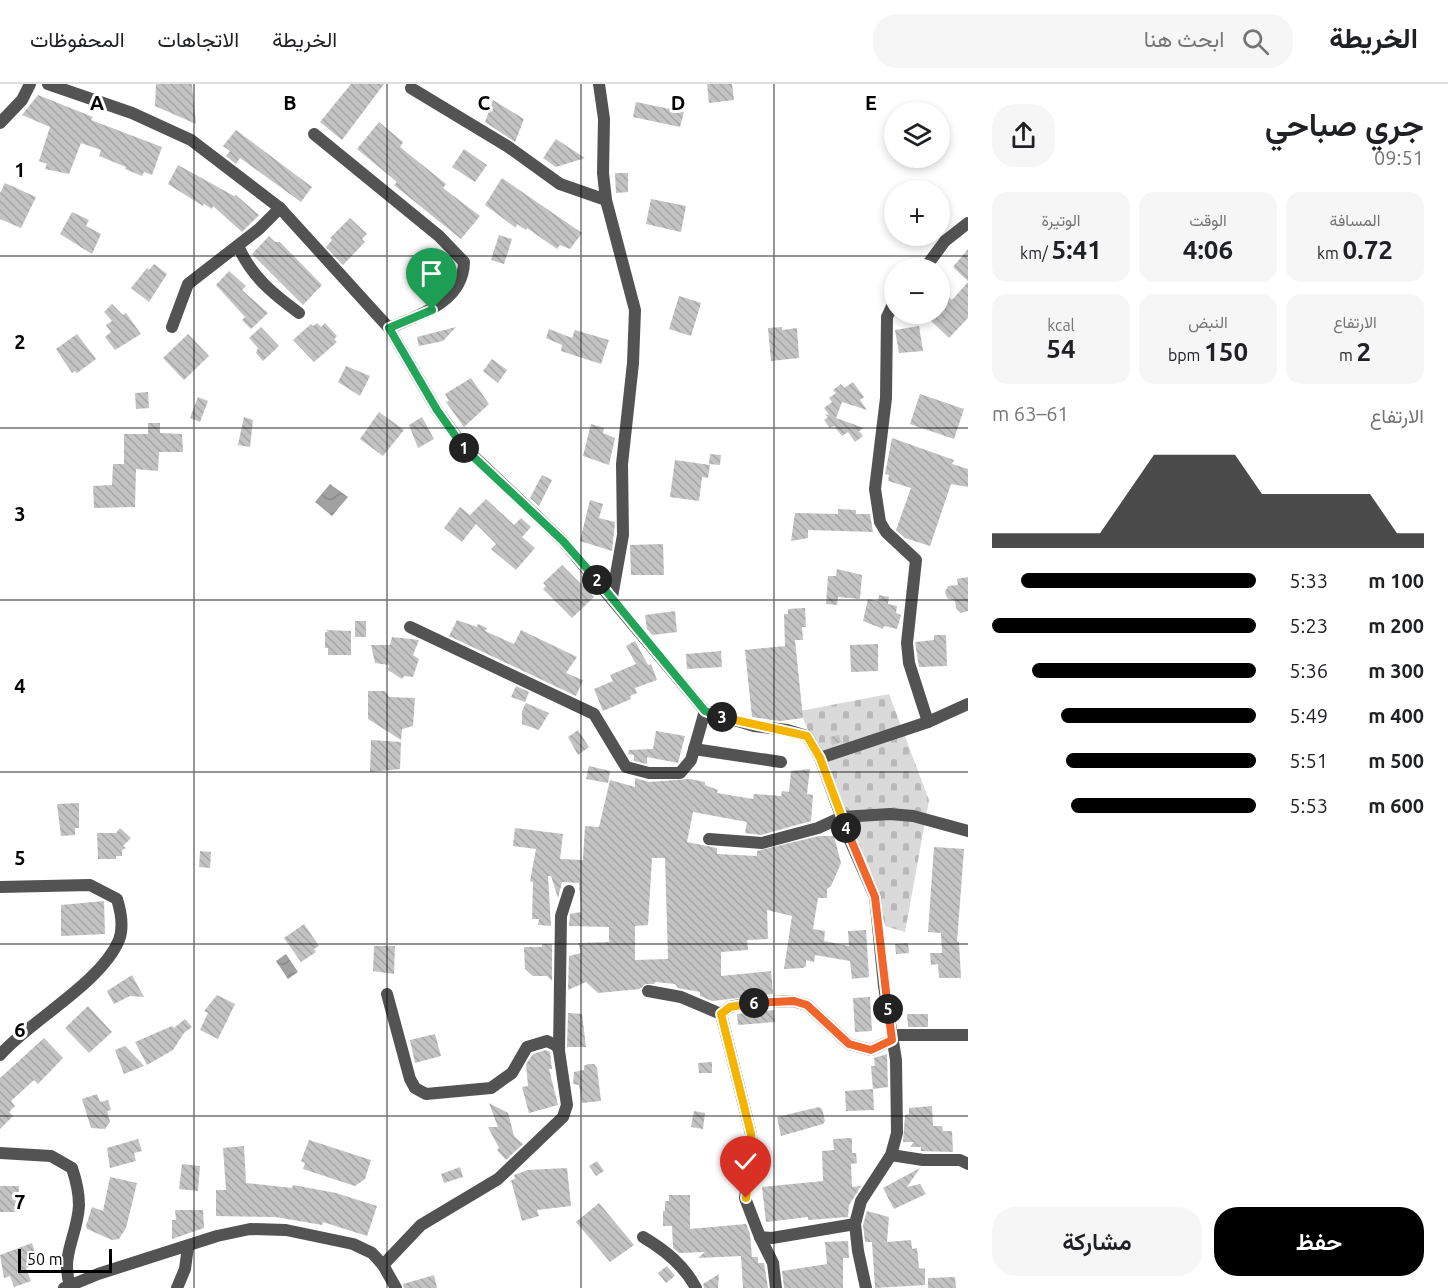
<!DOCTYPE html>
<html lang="ar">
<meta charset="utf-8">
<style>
:root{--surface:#fff;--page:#f6f6f6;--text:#202124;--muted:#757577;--line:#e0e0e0;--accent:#000}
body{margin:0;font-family:Ubuntu,Vazirmatn,sans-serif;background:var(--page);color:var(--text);direction:rtl;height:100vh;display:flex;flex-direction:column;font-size:22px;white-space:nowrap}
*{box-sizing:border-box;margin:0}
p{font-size:20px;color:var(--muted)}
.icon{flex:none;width:33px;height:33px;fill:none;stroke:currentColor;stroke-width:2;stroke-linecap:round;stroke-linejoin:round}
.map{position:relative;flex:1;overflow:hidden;direction:ltr}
.details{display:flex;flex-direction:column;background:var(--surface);width:480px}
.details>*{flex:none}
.buttons{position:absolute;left:884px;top:18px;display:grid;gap:12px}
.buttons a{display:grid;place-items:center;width:66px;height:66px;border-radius:50%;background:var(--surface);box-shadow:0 3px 9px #0003;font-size:30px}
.scale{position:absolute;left:18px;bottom:15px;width:94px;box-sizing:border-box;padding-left:6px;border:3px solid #000;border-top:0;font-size:16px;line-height:21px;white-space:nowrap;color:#000;-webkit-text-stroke:4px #fff;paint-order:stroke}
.pin{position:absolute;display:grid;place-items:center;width:51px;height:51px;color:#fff;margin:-62px -26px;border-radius:50% 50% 50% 0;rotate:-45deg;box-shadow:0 0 6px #0007}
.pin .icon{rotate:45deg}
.km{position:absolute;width:30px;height:30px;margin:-15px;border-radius:50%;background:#222;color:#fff;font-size:16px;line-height:30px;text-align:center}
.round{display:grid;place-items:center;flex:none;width:63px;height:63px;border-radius:24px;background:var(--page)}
.head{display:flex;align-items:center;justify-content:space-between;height:102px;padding:0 24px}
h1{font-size:33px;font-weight:600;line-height:45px}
.metrics{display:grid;grid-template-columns:repeat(3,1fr);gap:9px;height:102px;padding:6px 24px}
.metrics div{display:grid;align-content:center;border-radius:15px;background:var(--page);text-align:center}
.metrics b{font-size:26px;font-weight:600}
.metrics small{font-size:16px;font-weight:400}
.metrics p{font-size:16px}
.chart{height:168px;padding:12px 24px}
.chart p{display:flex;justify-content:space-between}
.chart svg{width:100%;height:108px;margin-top:6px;fill:var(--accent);opacity:.7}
.primary-button{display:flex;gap:12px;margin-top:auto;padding:12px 24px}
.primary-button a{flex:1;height:69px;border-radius:24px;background:var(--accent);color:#fff;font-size:24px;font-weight:600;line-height:69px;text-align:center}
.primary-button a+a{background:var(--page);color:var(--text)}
ul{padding:0 24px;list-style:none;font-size:20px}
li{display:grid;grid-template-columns:96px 72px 1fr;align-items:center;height:45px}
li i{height:15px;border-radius:8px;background:var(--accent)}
header{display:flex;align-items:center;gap:36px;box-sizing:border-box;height:84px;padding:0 30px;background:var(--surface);border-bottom:2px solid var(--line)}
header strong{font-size:28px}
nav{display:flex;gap:33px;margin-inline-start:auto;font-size:21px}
.search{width:420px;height:54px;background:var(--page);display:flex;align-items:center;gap:15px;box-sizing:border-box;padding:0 21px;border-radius:24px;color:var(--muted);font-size:22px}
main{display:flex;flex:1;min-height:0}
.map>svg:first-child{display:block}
.cemetery{fill:url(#cemetery-stones)}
.water{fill:url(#water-waves)}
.building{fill:url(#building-back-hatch);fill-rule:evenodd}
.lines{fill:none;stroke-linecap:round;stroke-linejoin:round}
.minor{stroke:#535353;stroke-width:12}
.tertiary{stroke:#535353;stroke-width:12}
.split-1-casing{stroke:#fff;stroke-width:12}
.split-2-casing{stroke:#fff;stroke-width:12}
.split-3-casing{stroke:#fff;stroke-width:12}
.split-4-casing{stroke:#fff;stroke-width:12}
.split-5-casing{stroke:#fff;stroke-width:12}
.split-6-casing{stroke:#fff;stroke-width:12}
.split-7-casing{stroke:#fff;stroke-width:12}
.split-1{stroke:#22a559;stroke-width:8}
.split-2{stroke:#22a559;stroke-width:8}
.split-3{stroke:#22a559;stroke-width:8}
.split-4{stroke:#f5b400;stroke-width:8}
.split-5{stroke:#f0652b;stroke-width:8}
.split-6{stroke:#f0652b;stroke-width:8}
.split-7{stroke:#f5b400;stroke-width:8}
.grid{fill:none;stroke:#000;stroke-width:1.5;stroke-opacity:0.55}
.grid-label{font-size:20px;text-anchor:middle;font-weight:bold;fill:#000;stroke:#fff;stroke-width:6;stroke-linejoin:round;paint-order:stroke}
</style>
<header>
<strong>الخريطة</strong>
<div class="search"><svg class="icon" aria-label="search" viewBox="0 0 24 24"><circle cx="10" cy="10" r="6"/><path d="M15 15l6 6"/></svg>ابحث هنا</div>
<nav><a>الخريطة</a><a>الاتجاهات</a><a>المحفوظات</a></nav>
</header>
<main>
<section class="details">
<div class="head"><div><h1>جري صباحي</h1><p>09:51</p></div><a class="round"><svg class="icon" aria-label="share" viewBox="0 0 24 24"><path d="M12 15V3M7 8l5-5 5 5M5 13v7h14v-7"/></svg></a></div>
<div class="metrics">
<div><p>المسافة</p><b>0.72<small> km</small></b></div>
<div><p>الوقت</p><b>4:06</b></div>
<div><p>الوتيرة</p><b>5:41<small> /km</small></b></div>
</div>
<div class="metrics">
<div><p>الارتفاع</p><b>2<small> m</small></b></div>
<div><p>النبض</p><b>150<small> bpm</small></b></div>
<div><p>kcal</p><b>54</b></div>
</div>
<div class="chart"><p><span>الارتفاع</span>61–63 m</p>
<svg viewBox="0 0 160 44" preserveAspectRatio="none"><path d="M0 44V38L10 38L20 38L30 38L40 38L50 22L60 6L70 6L80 6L90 6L100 22L110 22L120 22L130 22L140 22L150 38L160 38V44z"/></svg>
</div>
<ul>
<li><b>100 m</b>5:33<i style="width:89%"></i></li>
<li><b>200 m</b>5:23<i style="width:100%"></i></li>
<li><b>300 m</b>5:36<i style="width:85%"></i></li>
<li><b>400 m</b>5:49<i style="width:74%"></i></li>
<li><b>500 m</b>5:51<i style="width:72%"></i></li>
<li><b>600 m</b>5:53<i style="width:70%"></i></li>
</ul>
<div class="primary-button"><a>حفظ</a><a>مشاركة</a></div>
</section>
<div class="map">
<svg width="968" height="1204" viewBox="0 0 968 1204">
<defs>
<pattern id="cemetery-stones" width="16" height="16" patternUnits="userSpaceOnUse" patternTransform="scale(1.5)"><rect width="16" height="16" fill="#dadada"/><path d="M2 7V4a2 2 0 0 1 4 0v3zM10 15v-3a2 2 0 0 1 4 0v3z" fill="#b9b9b9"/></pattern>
<pattern id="water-waves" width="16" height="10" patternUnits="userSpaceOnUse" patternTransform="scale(1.5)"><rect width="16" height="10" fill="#a1a1a1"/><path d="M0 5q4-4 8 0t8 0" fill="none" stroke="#898989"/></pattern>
<pattern id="building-back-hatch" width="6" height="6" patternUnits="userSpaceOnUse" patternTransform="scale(1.5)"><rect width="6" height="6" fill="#c3c3c3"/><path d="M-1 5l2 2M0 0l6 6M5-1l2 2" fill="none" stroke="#a6a6a6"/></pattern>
</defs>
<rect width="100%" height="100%" fill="#fff"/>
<!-- cemetery -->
<path class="cemetery" d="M 889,610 L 929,716 L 905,848 L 885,842 L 871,796 L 800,627 Z"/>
<!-- water -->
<g class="water">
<path d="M 330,400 L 348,413 L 332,432 L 315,418 Z"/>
<path d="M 286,870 L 298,888 L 288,895 L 276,877 Z"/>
</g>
<!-- building -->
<g class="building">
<path d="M 156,0 L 192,0 L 196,40 L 155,22 Z"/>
<path d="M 351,0 L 384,0 L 342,56 L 320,38 Z"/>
<path d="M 707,0 L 732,0 L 734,16 L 709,19 Z"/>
<path d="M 38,11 L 93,33 L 91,36 L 162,63 L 152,91 L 144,88 L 142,92 L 125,85 L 126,83 L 99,72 L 101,66 L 81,59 L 69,90 L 45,85 L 47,80 L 39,77 L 50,43 L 22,31 Z"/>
<path d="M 493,16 L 524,35 L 515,58 L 485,38 Z"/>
<path d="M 636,18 L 684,28 L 680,43 L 633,33 Z"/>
<path d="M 379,38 L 403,58 L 400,63 L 446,100 L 443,104 L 480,132 L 461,155 L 394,101 L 397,98 L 357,65 Z"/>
<path d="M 236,46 L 312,103 L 301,118 L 240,74 L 236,80 L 226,72 L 230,67 L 223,62 Z"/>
<path d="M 556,55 L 585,74 L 556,83 L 543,74 Z"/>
<path d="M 464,65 L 487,81 L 475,98 L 452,83 Z"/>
<path d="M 178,81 L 234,112 L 236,111 L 259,131 L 242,148 L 213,122 L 212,125 L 204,120 L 203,122 L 168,100 Z"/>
<path d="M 615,89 L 628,89 L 628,108 L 616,109 Z"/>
<path d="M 502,94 L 582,149 L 570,165 L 560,161 L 557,165 L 527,144 L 526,146 L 517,140 L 516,144 L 485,121 Z"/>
<path d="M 5,99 L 36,113 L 21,144 L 0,135 L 0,109 Z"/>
<path d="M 651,115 L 686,122 L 681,148 L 646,140 Z"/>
<path d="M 72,128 L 89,136 L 86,142 L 101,150 L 92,170 L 60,150 Z"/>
<path d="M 350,134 L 367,150 L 362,155 L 365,158 L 343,181 L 326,163 L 332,156 L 330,154 Z"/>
<path d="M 499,151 L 512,155 L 504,180 L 491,176 Z"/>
<path d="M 269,152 L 275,158 L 280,158 L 322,201 L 303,221 L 252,170 Z"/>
<path d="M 968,165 L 968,197 L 953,183 Z"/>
<path d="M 154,180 L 167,190 L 149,218 L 131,204 L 147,184 L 149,186 Z"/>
<path d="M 229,187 L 246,202 L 242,206 L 268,229 L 251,245 L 242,236 L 245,233 L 216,201 Z"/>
<path d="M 968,198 L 968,234 L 949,254 L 924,230 L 939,230 L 939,214 L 944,209 L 952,216 Z"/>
<path d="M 679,212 L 701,219 L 691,252 L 669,245 Z"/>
<path d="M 112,220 L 123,231 L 126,229 L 141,250 L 115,266 L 105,253 L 111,248 L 106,241 L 112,237 L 104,228 Z"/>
<path d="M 317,239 L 321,243 L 325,239 L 337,252 L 334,255 L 337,258 L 314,278 L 293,256 L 311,240 L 313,242 Z"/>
<path d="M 919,242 L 923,267 L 899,269 L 895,246 Z"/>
<path d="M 261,243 L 279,262 L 263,277 L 256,269 L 258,264 L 249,254 Z"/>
<path d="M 456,243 L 443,257 L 419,262 L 417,253 Z"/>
<path d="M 782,243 L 782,246 L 797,244 L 799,274 L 771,277 L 768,244 Z"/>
<path d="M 549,245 L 572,254 L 575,246 L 609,256 L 601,280 L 561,267 L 562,261 L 546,254 Z"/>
<path d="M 77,250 L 96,275 L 77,289 L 75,287 L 72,289 L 56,265 Z"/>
<path d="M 188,250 L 209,272 L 184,296 L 163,274 Z"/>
<path d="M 492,275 L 507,286 L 498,299 L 483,287 Z"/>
<path d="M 346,282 L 370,292 L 360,312 L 338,298 Z"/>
<path d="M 471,294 L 489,320 L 464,343 L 446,318 L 449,317 L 445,310 Z"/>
<path d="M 853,298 L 864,313 L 860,316 L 867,326 L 842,318 L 836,334 L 864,344 L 859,347 L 863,352 L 855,358 L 848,348 L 842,352 L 834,342 L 830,344 L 824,336 L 828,333 L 825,330 L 829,331 L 824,324 L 832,318 L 829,314 L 836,309 L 833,306 L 841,300 L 844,304 Z"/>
<path d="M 148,308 L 149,324 L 136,325 L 135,309 Z"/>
<path d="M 920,310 L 964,325 L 954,355 L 910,340 Z"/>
<path d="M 198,313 L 208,317 L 200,338 L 190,334 Z"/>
<path d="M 379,328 L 404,346 L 383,372 L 360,355 Z"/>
<path d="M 244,333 L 253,336 L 250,363 L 238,361 Z"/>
<path d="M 422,333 L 434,355 L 418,364 L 409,341 Z"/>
<path d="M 148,339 L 160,339 L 160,349 L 182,350 L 183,368 L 159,368 L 158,387 L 136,385 L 135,423 L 94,424 L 93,402 L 112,401 L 113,380 L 124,380 L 124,350 L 148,350 Z"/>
<path d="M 591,340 L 604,344 L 603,349 L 615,354 L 609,381 L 583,372 Z"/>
<path d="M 892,354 L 954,376 L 952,380 L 968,385 L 968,403 L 951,400 L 930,462 L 905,454 L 896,446 L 911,404 L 888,397 L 889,391 L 885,390 Z"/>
<path d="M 710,370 L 721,371 L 720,381 L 709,380 Z"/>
<path d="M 675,376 L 710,381 L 708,394 L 702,393 L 699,417 L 670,413 Z"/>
<path d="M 542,391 L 552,396 L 539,422 L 530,414 Z"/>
<path d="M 486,415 L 514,441 L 521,434 L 531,443 L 522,453 L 535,464 L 516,486 L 491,465 L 496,460 L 476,440 L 462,458 L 444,444 L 460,423 L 470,431 Z"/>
<path d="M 590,416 L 603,420 L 599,434 L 615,438 L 612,467 L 580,457 Z"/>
<path d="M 838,425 L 856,426 L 856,430 L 870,430 L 873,448 L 808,446 L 808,454 L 791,457 L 795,429 L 838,430 Z"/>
<path d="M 663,460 L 664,491 L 631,491 L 630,461 Z"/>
<path d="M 562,481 L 594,513 L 572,534 L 543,505 L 546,502 L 543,499 Z"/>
<path d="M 837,485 L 862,491 L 860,515 L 838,513 L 837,521 L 826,520 L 828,492 L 836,492 Z"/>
<path d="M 968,493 L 968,527 L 961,529 L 956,524 L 955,517 L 947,514 L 945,508 L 948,502 L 958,501 L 957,495 Z"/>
<path d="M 879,511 L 889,513 L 888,520 L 897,522 L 896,529 L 901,531 L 897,545 L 884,542 L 883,545 L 863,537 L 868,515 L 878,517 Z"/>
<path d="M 805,524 L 806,543 L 802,543 L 803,556 L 795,556 L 803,634 L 780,637 L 752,633 L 745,566 L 785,562 L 784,530 L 788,530 L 788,525 Z"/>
<path d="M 675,527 L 677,548 L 652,551 L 647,545 L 645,531 Z"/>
<path d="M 457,536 L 477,543 L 478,540 L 487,544 L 485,547 L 514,560 L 521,546 L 577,573 L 566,589 L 583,596 L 576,612 L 449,552 Z"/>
<rect x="355" y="537" width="11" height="16"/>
<path d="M 326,546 L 351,547 L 351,571 L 328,571 L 328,564 L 325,564 L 325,548 L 328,548 Z"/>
<path d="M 934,551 L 946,551 L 947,582 L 919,583 L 915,558 L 934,556 Z"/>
<path d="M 392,553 L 419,556 L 413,571 L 419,575 L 413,593 L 404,592 L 402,595 L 388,586 L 389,581 L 375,579 L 371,561 L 390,561 Z"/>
<path d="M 635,557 L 648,581 L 651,580 L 657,596 L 635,604 L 637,609 L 630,612 L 631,615 L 603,627 L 594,605 L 613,597 L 610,591 L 636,580 L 626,562 Z"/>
<path d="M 878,560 L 878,587 L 851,588 L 850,561 Z"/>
<path d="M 721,567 L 722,583 L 687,585 L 686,570 Z"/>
<path d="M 516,602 L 529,608 L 525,618 L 511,613 Z"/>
<path d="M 368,607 L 385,607 L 389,613 L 415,614 L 413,642 L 402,645 L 401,656 L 368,635 Z"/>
<path d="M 526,619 L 549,629 L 539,646 L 522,640 L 522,627 Z"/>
<path d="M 578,646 L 589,663 L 578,671 L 568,653 Z"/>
<path d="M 656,647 L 685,652 L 678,679 L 647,673 L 647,680 L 634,677 L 634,671 L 628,670 L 629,666 L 653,665 Z"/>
<path d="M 839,651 L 841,658 L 832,661 L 830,653 Z"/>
<path d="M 371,656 L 401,658 L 400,685 L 370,688 Z"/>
<path d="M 589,682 L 610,687 L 608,699 L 586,695 Z"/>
<path d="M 810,685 L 807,710 L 813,711 L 811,737 L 761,751 L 745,749 L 747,738 L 693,728 L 687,758 L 717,764 L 717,770 L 757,772 L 757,767 L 819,752 L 834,752 L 841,779 L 831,802 L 827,805 L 827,814 L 818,814 L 813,845 L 825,847 L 824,857 L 849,862 L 848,847 L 866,846 L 869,893 L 852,895 L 850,877 L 815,871 L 814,878 L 806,876 L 806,882 L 803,884 L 784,885 L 792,832 L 767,826 L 768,855 L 747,856 L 748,866 L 721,868 L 721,892 L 771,887 L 773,910 L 712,917 L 700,912 L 700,908 L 678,904 L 675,900 L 655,898 L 654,900 L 645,900 L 640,905 L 598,909 L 586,898 L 568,906 L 569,872 L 581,869 L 578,859 L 609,858 L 609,843 L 569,842 L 570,830 L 581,828 L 579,799 L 562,798 L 558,814 L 551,792 L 548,792 L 551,842 L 538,841 L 539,835 L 532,835 L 533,798 L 530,797 L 536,765 L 513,762 L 515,744 L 563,750 L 560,775 L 583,776 L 585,742 L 599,743 L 610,696 L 635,703 L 635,694 L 649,698 L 690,695 L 705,698 L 705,701 L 718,706 L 717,709 L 753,715 L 754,710 L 781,712 L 782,707 L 789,708 L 791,687 ZM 652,774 L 665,774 L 668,875 L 635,876 L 635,842 L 648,841 Z"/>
<path d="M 79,719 L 79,744 L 75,744 L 75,751 L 61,752 L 57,720 Z"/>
<path d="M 120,744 L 131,754 L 123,762 L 126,764 L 122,766 L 122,772 L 116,772 L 116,775 L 98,775 L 97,749 L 116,749 Z"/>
<path d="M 934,763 L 964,765 L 957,858 L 959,858 L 961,894 L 939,894 L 938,880 L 931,881 L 930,869 L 942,869 L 941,849 L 928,848 Z"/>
<path d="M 200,767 L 211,768 L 210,784 L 199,783 Z"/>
<path d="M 104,817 L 105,850 L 61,852 L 61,821 Z"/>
<path d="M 304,840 L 319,862 L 314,865 L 316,868 L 301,878 L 284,854 Z"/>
<path d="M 908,859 L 909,869 L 896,870 L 895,860 Z"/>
<path d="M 542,860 L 552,860 L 552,897 L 547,892 L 533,892 L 525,885 L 524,863 L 542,863 Z"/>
<path d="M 374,862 L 395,862 L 394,890 L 373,887 Z"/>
<path d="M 132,891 L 144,913 L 130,912 L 114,920 L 107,907 Z"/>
<path d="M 217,911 L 235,920 L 218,955 L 200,946 L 208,929 L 204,927 Z"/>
<path d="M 870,913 L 872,947 L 855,948 L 853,914 Z"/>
<path d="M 88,922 L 112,948 L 89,969 L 65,944 Z"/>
<path d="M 774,926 L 775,938 L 738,941 L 737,930 Z"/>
<path d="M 568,929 L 582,930 L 586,963 L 567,963 Z"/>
<path d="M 907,930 L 928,930 L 928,943 L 908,943 Z"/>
<path d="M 185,935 L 192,943 L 184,949 L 173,966 L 147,981 L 135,958 L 172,942 L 174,944 Z"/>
<path d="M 435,950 L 441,972 L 415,979 L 410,956 Z"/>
<path d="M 44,954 L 63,974 L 38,1000 L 34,996 L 11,1017 L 15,1022 L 9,1028 L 13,1032 L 0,1045 L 0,994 Z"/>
<path d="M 125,962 L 144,982 L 124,990 L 115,966 Z"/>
<path d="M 546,966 L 550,968 L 552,985 L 549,985 L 558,1021 L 529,1029 L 522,1003 L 528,1002 L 526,980 L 533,970 Z"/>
<path d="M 887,970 L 888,1003 L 873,1005 L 871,982 L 875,982 L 874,974 Z"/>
<path d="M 712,978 L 712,989 L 699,989 L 698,979 Z"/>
<path d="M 588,980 L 594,980 L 597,984 L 601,1017 L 582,1019 L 579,1001 L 573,1000 L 574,988 L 584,986 L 584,982 Z"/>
<path d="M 873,1005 L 874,1026 L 846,1027 L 845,1007 Z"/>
<path d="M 97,1010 L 100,1018 L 108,1016 L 111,1026 L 107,1027 L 110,1038 L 105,1045 L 91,1044 L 82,1015 Z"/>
<path d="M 489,1019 L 508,1029 L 514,1052 L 523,1060 L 506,1076 L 497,1066 L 499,1064 L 488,1043 L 498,1043 Z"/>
<path d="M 932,1022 L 933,1042 L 942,1042 L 943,1047 L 952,1047 L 953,1068 L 921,1067 L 921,1063 L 910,1063 L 914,1058 L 903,1058 L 905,1031 L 909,1030 L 909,1024 Z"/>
<path d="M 819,1023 L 822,1025 L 825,1037 L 823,1040 L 781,1052 L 777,1033 Z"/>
<path d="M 694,1027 L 705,1029 L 703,1045 L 691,1043 Z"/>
<path d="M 852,1054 L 852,1069 L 856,1069 L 857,1079 L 851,1080 L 852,1103 L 861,1102 L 849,1121 L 848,1133 L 808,1136 L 808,1133 L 766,1138 L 762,1103 L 823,1097 L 822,1067 L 834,1066 L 833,1055 Z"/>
<path d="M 138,1055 L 142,1067 L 134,1069 L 136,1077 L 110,1084 L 107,1064 Z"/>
<path d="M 309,1056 L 371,1076 L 365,1095 L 355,1102 L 303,1085 L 305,1079 L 301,1077 Z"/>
<path d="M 244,1062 L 246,1099 L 292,1104 L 293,1101 L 336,1109 L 377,1122 L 367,1152 L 323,1138 L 322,1141 L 276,1133 L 216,1132 L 216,1106 L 226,1106 L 223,1064 Z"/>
<path d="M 597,1077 L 604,1087 L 596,1092 L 589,1082 Z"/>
<path d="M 182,1080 L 200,1082 L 198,1107 L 179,1105 Z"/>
<path d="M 460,1083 L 463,1093 L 444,1099 L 441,1090 Z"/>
<path d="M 567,1084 L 571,1122 L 537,1126 L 539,1132 L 522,1137 L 511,1096 L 515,1095 L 514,1091 L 528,1086 Z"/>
<path d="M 920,1084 L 907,1103 L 920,1100 L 926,1110 L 894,1125 L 883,1104 Z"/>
<path d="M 110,1093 L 137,1099 L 126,1144 L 119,1155 L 112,1156 L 87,1145 L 86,1142 L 92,1123 L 103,1127 Z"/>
<path d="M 0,1102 L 19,1102 L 18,1128 L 0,1128 Z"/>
<path d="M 669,1111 L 690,1111 L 690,1145 L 746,1140 L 750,1150 L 752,1173 L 758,1173 L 758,1179 L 764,1179 L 768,1204 L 743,1204 L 741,1172 L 698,1174 L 705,1168 L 679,1169 L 673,1164 L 672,1142 L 663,1142 L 663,1127 L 665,1127 L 665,1117 L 669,1117 Z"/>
<path d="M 599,1119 L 634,1161 L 610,1178 L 576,1138 Z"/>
<path d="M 175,1126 L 203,1126 L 204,1144 L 172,1155 L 172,1136 L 176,1136 Z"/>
<path d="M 867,1127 L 889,1133 L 887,1158 L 911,1156 L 912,1165 L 917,1164 L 919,1184 L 925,1185 L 925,1201 L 875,1204 L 872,1158 L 865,1158 L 863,1141 Z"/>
<path d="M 848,1157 L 849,1174 L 843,1174 L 843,1204 L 784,1204 L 782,1187 L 827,1180 L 825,1158 Z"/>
<path d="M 32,1159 L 39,1180 L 26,1184 L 31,1197 L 14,1203 L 10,1192 L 4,1194 L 0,1171 Z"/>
<path d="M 667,1182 L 675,1192 L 666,1199 L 658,1189 Z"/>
<path d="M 719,1190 L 718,1204 L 704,1204 L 703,1200 Z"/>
<path d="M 434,1191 L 437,1204 L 404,1204 L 403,1200 Z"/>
<path d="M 955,1193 L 956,1204 L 928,1204 L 928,1194 Z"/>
</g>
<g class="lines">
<!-- minor -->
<g class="minor">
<path d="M 599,0 L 604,35 L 603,89 L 606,116 L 635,226 L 633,279 L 622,380 L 623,451 L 612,513"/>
<path d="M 411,4 L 507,62 L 560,100 L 606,116"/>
<path d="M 0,39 L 22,16 L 30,0"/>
<path d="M 314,50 L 439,152 L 464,178 C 463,218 420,231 389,244"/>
<path d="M 238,162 C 252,193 272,209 299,229"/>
<path d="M 925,184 L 945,157 L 968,139"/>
<path d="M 894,218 L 887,233 L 886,314 L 875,405 L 880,438 L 886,448 L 916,476 L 907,559 L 909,579 L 928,638"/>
<path d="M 172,243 L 188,200 L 259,145 L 280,124"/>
<path d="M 410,543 L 594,630 L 626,683 L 649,689 L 680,689 L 691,676 L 705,627"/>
<path d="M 694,665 L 781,678"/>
<path d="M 820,674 L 928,638 L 968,620"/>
<path d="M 709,755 L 762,759 L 818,744 L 842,733 L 890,730 L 913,732 L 968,747"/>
<path d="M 0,803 L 90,801 L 117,815 C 121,828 124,843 119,856 C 101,899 31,936 0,971"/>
<path d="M 648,907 L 681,913 L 721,930"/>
<path d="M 892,951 L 968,951"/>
<path d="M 559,967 L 561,832 L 569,807"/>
<path d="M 0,1069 L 51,1072 L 72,1084 C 76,1096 79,1108 79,1121 C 78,1150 60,1172 70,1201"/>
<path d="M 891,1071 L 923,1076 L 960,1076 L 968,1080"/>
<path d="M 855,1140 L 772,1154 L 760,1153 L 745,1114 L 752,1071 L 751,1050 L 721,930 L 730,923 L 750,919 L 793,917 L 807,921 L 849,960 L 871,966 L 892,956"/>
<path d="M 643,1153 C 665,1166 684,1181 696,1204"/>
<path d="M 760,1153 L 773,1179 L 776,1204"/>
<path d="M 383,1181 L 421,1141 L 498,1095 L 563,1033 L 567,1021 L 559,967 L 557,962 L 547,957 L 527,963 L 512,989 L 491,1004 L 426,1010 L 415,1004 L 410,995 L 387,910"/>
<path d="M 64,1204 L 98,1190 L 217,1152 L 250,1145 L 286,1146 L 353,1160 L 372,1169 L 383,1181 L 396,1204"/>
<path d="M 177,1204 L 185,1185 L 188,1162"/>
</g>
<!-- tertiary -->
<path class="tertiary" d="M 48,0 L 132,29 L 191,56 L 280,124 L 389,244 L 437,326 L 464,363 L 563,457 L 705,627 L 754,642 L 787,646 L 807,652 L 820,674 L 849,754 L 875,813 L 884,902 L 896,976 L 897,1049 L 891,1071 L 861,1117 L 855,1140 L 858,1167 L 866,1204"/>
</g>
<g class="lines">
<defs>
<path id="split-1" d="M 432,226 L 389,244 L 437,326 L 464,364"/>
<path id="split-2" d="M 464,364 L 563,457 L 597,496"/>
<path id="split-3" d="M 597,496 L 705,627 L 722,633"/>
<path id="split-4" d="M 722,633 L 807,652 L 820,674 L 846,744"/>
<path id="split-5" d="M 846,744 L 875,813 L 888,925"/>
<path id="split-6" d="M 754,919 L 794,917 L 807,921 L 849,960 L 871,966 L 892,956 L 888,925"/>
<path id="split-7" d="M 746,1114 L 752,1071 L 751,1050 L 721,930 L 730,923 L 754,919"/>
</defs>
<!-- split-1 casing -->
<use href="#split-1" class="split-1-casing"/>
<!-- split-2 casing -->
<use href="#split-2" class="split-2-casing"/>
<!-- split-3 casing -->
<use href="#split-3" class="split-3-casing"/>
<!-- split-4 casing -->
<use href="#split-4" class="split-4-casing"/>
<!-- split-5 casing -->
<use href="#split-5" class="split-5-casing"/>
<!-- split-6 casing -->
<use href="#split-6" class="split-6-casing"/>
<!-- split-7 casing -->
<use href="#split-7" class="split-7-casing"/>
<!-- split-1 -->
<use href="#split-1" class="split-1"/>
<!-- split-2 -->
<use href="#split-2" class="split-2"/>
<!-- split-3 -->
<use href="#split-3" class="split-3"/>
<!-- split-4 -->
<use href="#split-4" class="split-4"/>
<!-- split-5 -->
<use href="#split-5" class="split-5"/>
<!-- split-6 -->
<use href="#split-6" class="split-6"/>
<!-- split-7 -->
<use href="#split-7" class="split-7"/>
</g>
<!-- grid -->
<path class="grid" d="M 194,0 L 194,1204M 387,0 L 387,1204M 581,0 L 581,1204M 774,0 L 774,1204M 0,172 L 968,172M 0,344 L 968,344M 0,516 L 968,516M 0,688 L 968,688M 0,860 L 968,860M 0,1032 L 968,1032"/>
<g class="grid-label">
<text x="97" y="26">A</text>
<text x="290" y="26">B</text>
<text x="484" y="26">C</text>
<text x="678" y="26">D</text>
<text x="871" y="26">E</text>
<text x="20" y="93">1</text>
<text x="20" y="265">2</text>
<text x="20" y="437">3</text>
<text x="20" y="609">4</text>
<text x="20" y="781">5</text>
<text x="20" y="953">6</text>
<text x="20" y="1125">7</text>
</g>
</svg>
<div class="buttons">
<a><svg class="icon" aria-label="layers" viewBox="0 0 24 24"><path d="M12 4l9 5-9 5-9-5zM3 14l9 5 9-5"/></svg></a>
<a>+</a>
<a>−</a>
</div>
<div class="scale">50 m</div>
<div class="pin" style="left:432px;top:226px;background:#1e9e55"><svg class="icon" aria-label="arrive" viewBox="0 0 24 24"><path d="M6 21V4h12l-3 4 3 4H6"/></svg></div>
<div class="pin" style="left:746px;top:1114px;background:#d93025"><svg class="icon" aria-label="check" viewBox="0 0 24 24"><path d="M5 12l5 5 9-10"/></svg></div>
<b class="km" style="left:464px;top:364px">1</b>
<b class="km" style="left:597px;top:496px">2</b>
<b class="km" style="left:722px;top:633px">3</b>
<b class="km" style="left:846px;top:744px">4</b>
<b class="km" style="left:888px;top:925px">5</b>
<b class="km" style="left:754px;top:919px">6</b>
</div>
</main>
